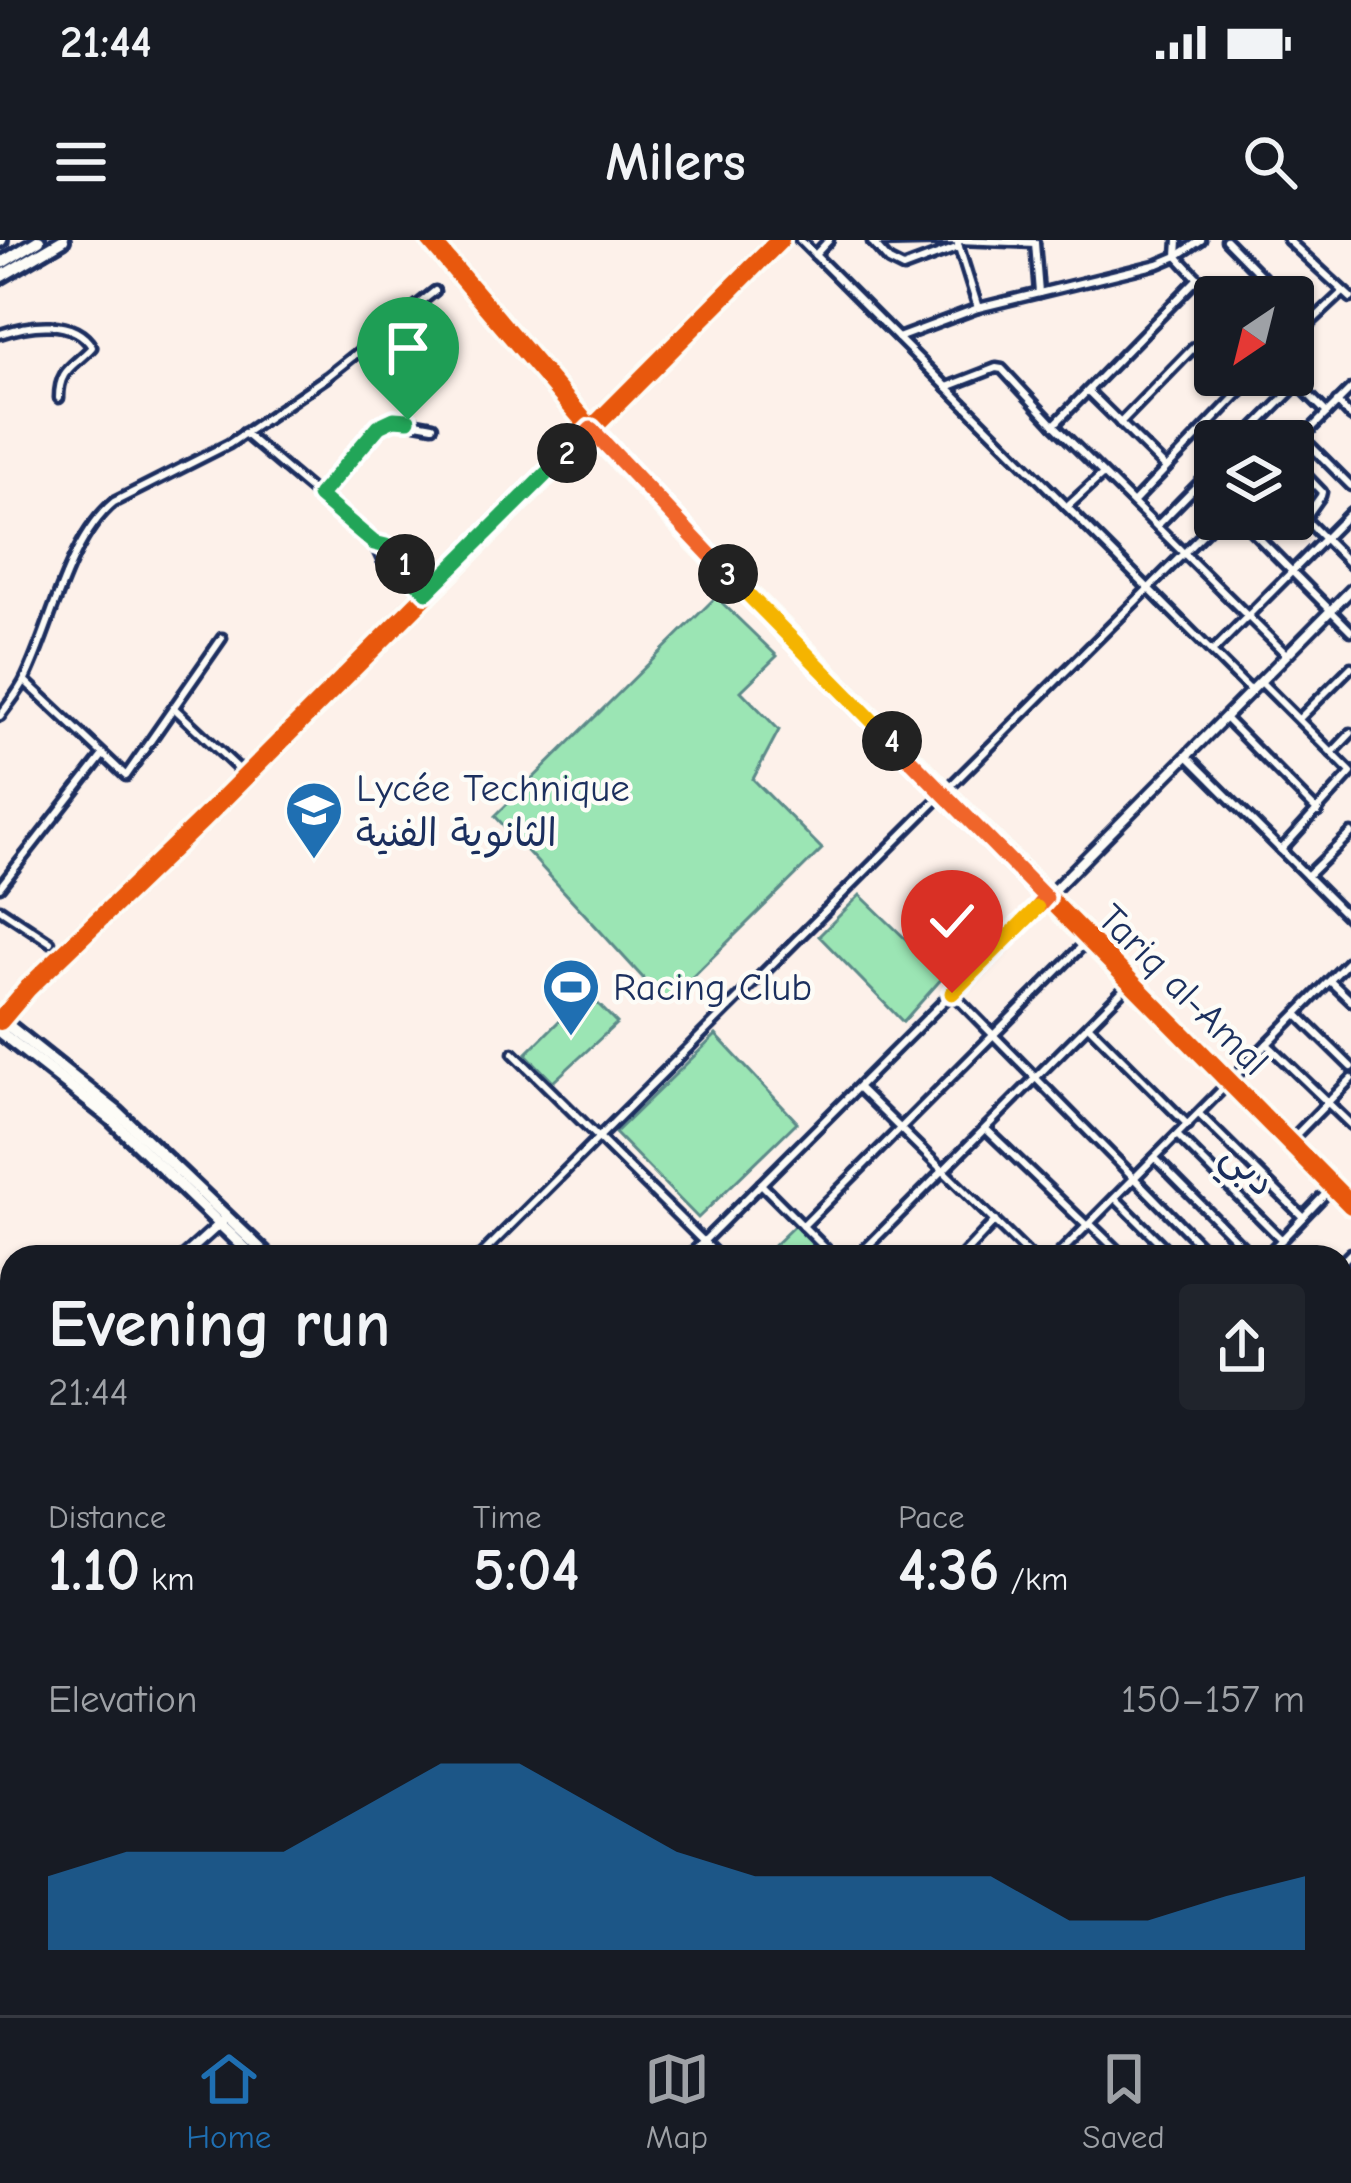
<!DOCTYPE html>
<meta charset="utf-8">
<style>
:root{--surface:#171b24;--page:#20242c;--text:#f1f3f6;--muted:#9ea1a6;--line:#363941;--accent:#1f6fb2}
body{margin:0;font-family:"Comic Neue","Playpen Sans Arabic",sans-serif;background:var(--page);color:var(--text);height:100vh;display:flex;flex-direction:column;font-size:45px;white-space:nowrap}
*{box-sizing:border-box;margin:0}
p{font-size:39px;color:var(--muted)}
.icon{flex:none;width:66px;height:66px;fill:none;stroke:currentColor;stroke-width:2;stroke-linecap:round;stroke-linejoin:round}
.map{position:relative;flex:1;overflow:hidden}
.drawer{position:absolute;left:0px;top:1005px;width:1353px;height:771px;display:flex;flex-direction:column;background:var(--surface);border-radius:36px 36px 0 0;box-shadow:0 3px 9px #0004}
.drawer>*{flex:none}
.needle{width:78px;rotate:215deg}
.fabs{position:absolute;left:1194px;top:36px;display:grid;gap:24px}
.fabs a{display:grid;place-items:center;width:120px;height:120px;border-radius:12px;background:var(--surface);box-shadow:0 3px 9px #0004;font-size:60px}
.pin{position:absolute;display:grid;place-items:center;width:102px;height:102px;color:#fff;margin:-123px -51px;border-radius:50% 50% 50% 0;rotate:-45deg;box-shadow:0 0 12px #0007}
.pin .icon{rotate:45deg}
.km{position:absolute;width:60px;height:60px;margin:-30px;border-radius:50%;background:#222;color:#fff;font-size:33px;line-height:60px;text-align:center}
.round{display:grid;place-items:center;flex:none;width:126px;height:126px;border-radius:12px;background:var(--page)}
.summary{display:flex;align-items:center;justify-content:space-between;height:204px;padding:0 48px}
h1{font-size:66px;font-weight:600;line-height:90px}
.metrics{display:grid;grid-template-columns:repeat(3,1fr);gap:18px;height:204px;padding:12px 48px}
.metrics div{display:grid;align-content:center}
.metrics b{font-size:60px;font-weight:600}
.metrics small{font-size:33px;font-weight:400}
.metrics p{font-size:33px}
.chart{height:336px;padding:24px 48px}
.chart p{display:flex;justify-content:space-between}
.chart svg{width:100%;height:216px;margin-top:12px;fill:var(--accent);opacity:.7}
.status{display:flex;justify-content:space-between;align-items:center;height:84px;padding:0 60px;background:var(--surface);direction:ltr}
.status svg{height:33px;fill:currentColor}
header{display:flex;justify-content:space-between;align-items:center;height:156px;padding:0 48px;background:var(--surface);font-size:54px;font-weight:600}
.dock{display:flex;justify-content:space-around;align-items:center;height:168px;border-top:3px solid var(--line);background:var(--surface);font-size:33px;color:var(--muted)}
.dock a{display:grid;justify-items:center;gap:6px}
.dock .current{color:var(--accent)}
.map>svg:first-child{display:block}
.green{fill:#9be5b4;stroke:#5b8a89;stroke-width:3}
.lines{fill:none;stroke-linecap:round;stroke-linejoin:round}
.minor-casing{stroke:#1b2f5e;stroke-width:15}
.tertiary-casing{stroke:#1b2f5e;stroke-width:16}
.trunk-casing{stroke:#1b2f5e;stroke-width:20}
.minor{stroke:#fdfcf7;stroke-width:6}
.tertiary{stroke:#fdfcf7;stroke-width:8}
.trunk{stroke:#fdfcf7;stroke-width:10}
.cycleway-casing{stroke:#fdfcf7;stroke-width:26}
.cycleway{stroke:#e8590c;stroke-width:18}
.split-1-casing{stroke:#fff;stroke-width:24}
.split-2-casing{stroke:#fff;stroke-width:24}
.split-3-casing{stroke:#fff;stroke-width:24}
.split-4-casing{stroke:#fff;stroke-width:24}
.split-5-casing{stroke:#fff;stroke-width:24}
.split-6-casing{stroke:#fff;stroke-width:24}
.split-1{stroke:#22a559;stroke-width:15}
.split-2{stroke:#22a559;stroke-width:15}
.split-3{stroke:#f0652b;stroke-width:15}
.split-4{stroke:#f5b400;stroke-width:15}
.split-5{stroke:#f0652b;stroke-width:15}
.split-6{stroke:#f5b400;stroke-width:15}
.labels{text-anchor:middle;dominant-baseline:central;stroke-width:9;stroke-linejoin:round;paint-order:stroke}
.poi-label{font-size:39px;fill:#1b2f5e;stroke:#fdfcf7;text-anchor:start}
.street-label{font-size:39px;fill:#1b2f5e;stroke:#fdfcf7}
</style>
<div class="status"><b>21:44</b><svg viewBox="0 0 49 12"><path d="M0 12V9h3v3zM5 12V6h3v6zM10 12V3h3v9zM15 12V0h3v12zM26 1h20v11H26zM47 4h2v5h-2z"/></svg></div>
<header><svg class="icon" aria-label="menu" viewBox="0 0 24 24"><path d="M4 6h16M4 12h16M4 18h16"/></svg>Milers<svg class="icon" aria-label="search" viewBox="0 0 24 24"><circle cx="10" cy="10" r="6"/><path d="M15 15l6 6"/></svg></header>
<div class="map">
<svg width="1351" height="1775" viewBox="0 0 1351 1775">
<rect width="100%" height="100%" fill="#fdf1ea"/>
<filter id="ink" filterUnits="userSpaceOnUse"><feTurbulence type="fractalNoise" baseFrequency=".00833" numOctaves="2"/><feDisplacementMap in="SourceGraphic" scale="24" xChannelSelector="R" yChannelSelector="G"/><feConvolveMatrix kernelMatrix="1 2 1 2 8 2 1 2 1" color-interpolation-filters="sRGB"/></filter>
<g filter="url(#ink)">
<!-- green -->
<g class="green">
<path d="M 716,357 L 777,416 L 741,451 L 779,490 L 753,539 L 822,609 L 666,763 L 495,576 Z"/>
<path d="M 860,655 L 944,736 L 903,782 L 819,696 Z"/>
<path d="M 587,753 L 617,783 L 553,842 L 526,814 Z"/>
<path d="M 716,795 L 797,882 L 698,978 L 615,893 Z"/>
<path d="M 795,985 L 826,1017 L 762,1017 Z"/>
<path d="M 0,1530 L 12,1542 L 12,1632 L 0,1619 Z"/>
<path d="M 0,1657 L 12,1669 L 12,1764 L 68,1764 L 57,1775 L 0,1775 Z"/>
</g>
<g class="lines">
<defs>
<g id="minor">
<path d="M 800,0 L 1251,451"/>
<path d="M 1178,0 L 1177,16 L 1215,57"/>
<path d="M 1226,0 L 1282,57"/>
<path d="M 1288,0 L 1351,58"/>
<path d="M 872,2 L 957,0 L 1035,3"/>
<path d="M 1035,3 L 1039,53"/>
<path d="M 874,4 L 889,21 L 903,28 L 959,7"/>
<path d="M 958,4 L 978,68"/>
<path d="M 815,15 L 829,0"/>
<path d="M 1293,68 L 1309,84"/>
<path d="M 0,94 C 29,84 74,77 92,107 C 74,127 59,128 59,158"/>
<path d="M 898,98 L 978,68 L 1158,24 L 1177,16 L 1201,0"/>
<path d="M 1293,99 L 1343,52"/>
<path d="M 1222,135 L 1240,152"/>
<path d="M 1289,135 L 1327,173"/>
<path d="M 947,147 L 996,128 L 1002,129 L 1054,185 L 1287,415"/>
<path d="M 1088,151 L 1166,228"/>
<path d="M 1337,162 L 1351,177"/>
<path d="M 1120,183 L 1194,107 L 1215,128"/>
<path d="M 1054,185 L 1198,38"/>
<path d="M 244,193 L 374,303 L 386,306 L 392,312 L 427,352"/>
<path d="M 1303,198 L 1351,246"/>
<path d="M 1241,201 L 1298,144"/>
<path d="M 1293,207 L 1351,149"/>
<path d="M 1293,222 L 1322,252 L 1321,256 L 1306,277 L 1307,281 L 1351,325"/>
<path d="M 319,256 L 379,186 L 394,179 L 433,186"/>
<path d="M 1134,262 L 1256,135"/>
<path d="M 1067,267 L 1103,234"/>
<path d="M 1240,279 L 1351,391"/>
<path d="M 1157,286 L 1215,227"/>
<path d="M 374,303 L 382,320 L 409,336"/>
<path d="M 1212,412 L 1351,272"/>
<path d="M 25,441 L 126,536 L 222,398"/>
<path d="M 1261,442 L 1351,532"/>
<path d="M 174,468 L 245,535"/>
<path d="M 0,476 C 9,463 20,451 26,437 C 52,383 68,300 114,262 L 229,204 L 327,137 L 435,51"/>
<path d="M 1225,478 L 1318,572"/>
<path d="M 1299,479 L 1351,427"/>
<path d="M 1332,513 L 1351,493"/>
<path d="M 1187,516 L 1351,680"/>
<path d="M 1281,610 L 1351,533"/>
<path d="M 1307,636 L 1351,593"/>
<path d="M 0,647 L 103,515"/>
<path d="M 0,669 L 50,702"/>
<path d="M 1330,741 L 1351,761"/>
<path d="M 952,753 L 1212,1017"/>
<path d="M 1297,774 L 1351,827"/>
<path d="M 2,778 L 28,748 L 202,580 L 780,0"/>
<path d="M 1089,786 L 1188,885"/>
<path d="M 1267,804 L 1351,885"/>
<path d="M 513,813 L 719,1017"/>
<path d="M 859,848 L 1031,1017"/>
<path d="M 1199,874 L 1303,977"/>
<path d="M 986,889 L 1087,986"/>
<path d="M 1178,896 L 1282,1000"/>
<path d="M 1288,903 L 1351,839"/>
<path d="M 1155,918 L 1253,1017"/>
<path d="M 761,944 L 834,1017"/>
<path d="M 1115,958 L 1174,1017"/>
<path d="M 1090,984 L 1124,1017"/>
<path d="M 803,986 L 1088,700"/>
<path d="M 479,1017 L 1218,279"/>
<path d="M 688,1017 L 1046,659"/>
<path d="M 857,1017 L 1130,743"/>
<path d="M 961,1017 L 995,981"/>
<path d="M 1056,1017 L 1351,719"/>
<path d="M 1265,1017 L 1332,947"/>
<path d="M 1341,1023 L 1351,1013"/>
<path d="M 1341,1032 L 1351,1042"/>
<path d="M 1341,1082 L 1345,1081 L 1351,1087"/>
<path d="M 1341,1131 L 1351,1122"/>
<path d="M 1341,1151 L 1351,1161"/>
<path d="M 1341,1213 L 1351,1203"/>
<path d="M 1341,1253 L 1351,1263"/>
<path d="M 1341,1282 L 1351,1272"/>
<path d="M 1341,1321 L 1351,1331"/>
<path d="M 1341,1367 L 1351,1357"/>
<path d="M 0,1495 L 12,1483"/>
<path d="M 0,1517 L 12,1528"/>
<path d="M 1341,1528 L 1351,1538"/>
<path d="M 0,1632 L 12,1643"/>
<path d="M 0,1642 L 12,1653"/>
<path d="M 1341,1648 L 1351,1658"/>
<path d="M 131,1764 L 143,1775"/>
<path d="M 259,1764 L 270,1775"/>
<path d="M 922,1764 L 938,1775"/>
<path d="M 70,1775 L 81,1764"/>
<path d="M 218,1775 L 229,1764"/>
<path d="M 394,1775 L 406,1764"/>
<path d="M 633,1775 L 645,1764"/>
<path d="M 1015,1775 L 1018,1764"/>
</g>
<g id="tertiary">
<path d="M 430,0 L 591,189 L 696,301 L 1351,965"/>
<path d="M 1046,658 L 1351,350"/>
<path d="M 183,1017 L 223,981"/>
<path d="M 0,1111 L 12,1122"/>
<path d="M 0,1200 L 12,1188"/>
<path d="M 1341,1675 L 1351,1665"/>
<path d="M 680,1764 L 696,1775"/>
<path d="M 792,1775 L 803,1764"/>
<path d="M 802,1775 L 813,1764"/>
<path d="M 1240,1775 L 1251,1764"/>
</g>
<g id="trunk">
<path d="M 0,1 L 1,0"/>
<path d="M 0,24 L 39,0"/>
<path d="M 0,37 L 63,0"/>
<path d="M 0,779 L 117,872 L 269,1017"/>
<path d="M 0,792 L 111,879 L 254,1017"/>
<path d="M 1079,1764 L 1096,1775"/>
</g>
</defs>
<!-- minor casing -->
<use href="#minor" class="minor-casing"/>
<!-- tertiary casing -->
<use href="#tertiary" class="tertiary-casing"/>
<!-- trunk casing -->
<use href="#trunk" class="trunk-casing"/>
<!-- minor -->
<use href="#minor" class="minor"/>
<!-- tertiary -->
<use href="#tertiary" class="tertiary"/>
<!-- trunk -->
<use href="#trunk" class="trunk"/>
<defs>
<g id="cycleway">
<path d="M 430,0 L 591,189 L 696,301 L 1351,965"/>
<path d="M 0,781 L 28,748 L 202,580 L 780,0"/>
</g>
</defs>
<!-- cycleway casing -->
<use href="#cycleway" class="cycleway-casing"/>
<!-- cycleway -->
<use href="#cycleway" class="cycleway"/>
</g>
</g>
<g class="lines" filter="url(#ink)">
<defs>
<path id="split-1" d="M 405,324 L 386,306 L 374,303 L 319,256 L 379,186 L 394,179 L 408,180"/>
<path id="split-2" d="M 405,324 L 412,337 L 427,352 L 567,213"/>
<path id="split-3" d="M 567,213 L 591,189 L 728,334"/>
<path id="split-4" d="M 728,334 L 892,501"/>
<path id="split-5" d="M 892,501 L 1046,658 L 1037,668"/>
<path id="split-6" d="M 952,753 L 1037,668"/>
</defs>
<!-- split-1 casing -->
<use href="#split-1" class="split-1-casing"/>
<!-- split-2 casing -->
<use href="#split-2" class="split-2-casing"/>
<!-- split-3 casing -->
<use href="#split-3" class="split-3-casing"/>
<!-- split-4 casing -->
<use href="#split-4" class="split-4-casing"/>
<!-- split-5 casing -->
<use href="#split-5" class="split-5-casing"/>
<!-- split-6 casing -->
<use href="#split-6" class="split-6-casing"/>
<!-- split-1 -->
<use href="#split-1" class="split-1"/>
<!-- split-2 -->
<use href="#split-2" class="split-2"/>
<!-- split-3 -->
<use href="#split-3" class="split-3"/>
<!-- split-4 -->
<use href="#split-4" class="split-4"/>
<!-- split-5 -->
<use href="#split-5" class="split-5"/>
<!-- split-6 -->
<use href="#split-6" class="split-6"/>
</g>
<!-- icons -->
<defs>
<symbol id="university-pin" viewBox="-11 -11 22 30"><path d="M0 17L-7.5 6A9.5 9.5 0 1 1 7.5 6Z" fill="#1f6fb2" stroke="#fdfcf7"/><path d="M0-5L7-2L0 1L-7-2ZM-4 1L0 2.5L4 1V4Q0 6-4 4Z" fill="#fff"/></symbol>
<symbol id="stadium-pin" viewBox="-11 -11 22 30"><path d="M0 17L-7.5 6A9.5 9.5 0 1 1 7.5 6Z" fill="#1f6fb2" stroke="#fdfcf7"/><path d="M0-5a6.5 5 0 1 0 0 10a6.5 5 0 1 0 0-10ZM-3.5-1.8h7v3.6h-7Z" fill="#fff"/></symbol>
</defs>
<g fill-rule="evenodd">
<use href="#university-pin" x="281" y="537" width="66" height="90"/>
<use href="#stadium-pin" x="538" y="714" width="66" height="90"/>
</g>
<g class="labels">
<!-- poi labels -->
<g class="poi-label">
<text x="356" y="548">Lycée Technique<tspan x="356" dy="45">الثانوية الفنية</tspan></text>
<text x="613" y="747">Racing Club</text>
</g>
<!-- street labels -->
<g class="street-label">
<text transform="translate(1183 750) rotate(45)">Tariq al-Amal</text>
<text transform="translate(1249 929) rotate(45)">دبي</text>
</g>
</g>
</svg>
<div class="fabs">
<a><svg class="needle" viewBox="-14 -14 28 28"><path d="M0-13l5 13h-10z" fill="#e53935"/><path d="M0 13l5-13h-10z" fill="#9ea1a6"/></svg></a>
<a><svg class="icon" aria-label="layers" viewBox="0 0 24 24"><path d="M12 4l9 5-9 5-9-5zM3 14l9 5 9-5"/></svg></a>
</div>
<div class="pin" style="left:408px;top:180px;background:#1e9e55"><svg class="icon" aria-label="arrive" viewBox="0 0 24 24"><path d="M6 21V4h12l-3 4 3 4H6"/></svg></div>
<div class="pin" style="left:952px;top:753px;background:#d93025"><svg class="icon" aria-label="check" viewBox="0 0 24 24"><path d="M5 12l5 5 9-10"/></svg></div>
<b class="km" style="left:405px;top:324px">1</b>
<b class="km" style="left:567px;top:213px">2</b>
<b class="km" style="left:728px;top:334px">3</b>
<b class="km" style="left:892px;top:501px">4</b>
<section class="drawer">
<div class="summary"><div><h1>Evening run</h1><p>21:44</p></div><a class="round"><svg class="icon" aria-label="share" viewBox="0 0 24 24"><path d="M12 15V3M7 8l5-5 5 5M5 13v7h14v-7"/></svg></a></div>
<div class="metrics">
<div><p>Distance</p><b>1.10<small> km</small></b></div>
<div><p>Time</p><b>5:04</b></div>
<div><p>Pace</p><b>4:36<small> /km</small></b></div>
</div>
<div class="chart"><p><span>Elevation</span>150–157 m</p>
<svg viewBox="0 0 160 44" preserveAspectRatio="none"><path d="M0 44V29L10 24L20 24L30 24L40 15L50 6L60 6L70 15L80 24L90 29L100 29L110 29L120 29L130 38L140 38L150 33L160 29V44z"/></svg>
</div>
</section>
</div>
<nav class="dock">
<a class="current"><svg class="icon" aria-label="home" viewBox="0 0 24 24"><path d="M3 11l9-7 9 7M6 9v11h12V9"/></svg>Home</a>
<a><svg class="icon" aria-label="map" viewBox="0 0 24 24"><path d="M3 6l6-2 6 2 6-2v14l-6 2-6-2-6 2zM9 4v14M15 6v14"/></svg>Map</a>
<a><svg class="icon" aria-label="saved" viewBox="0 0 24 24"><path d="M7 4h10v16l-5-4-5 4z"/></svg>Saved</a>
</nav>
